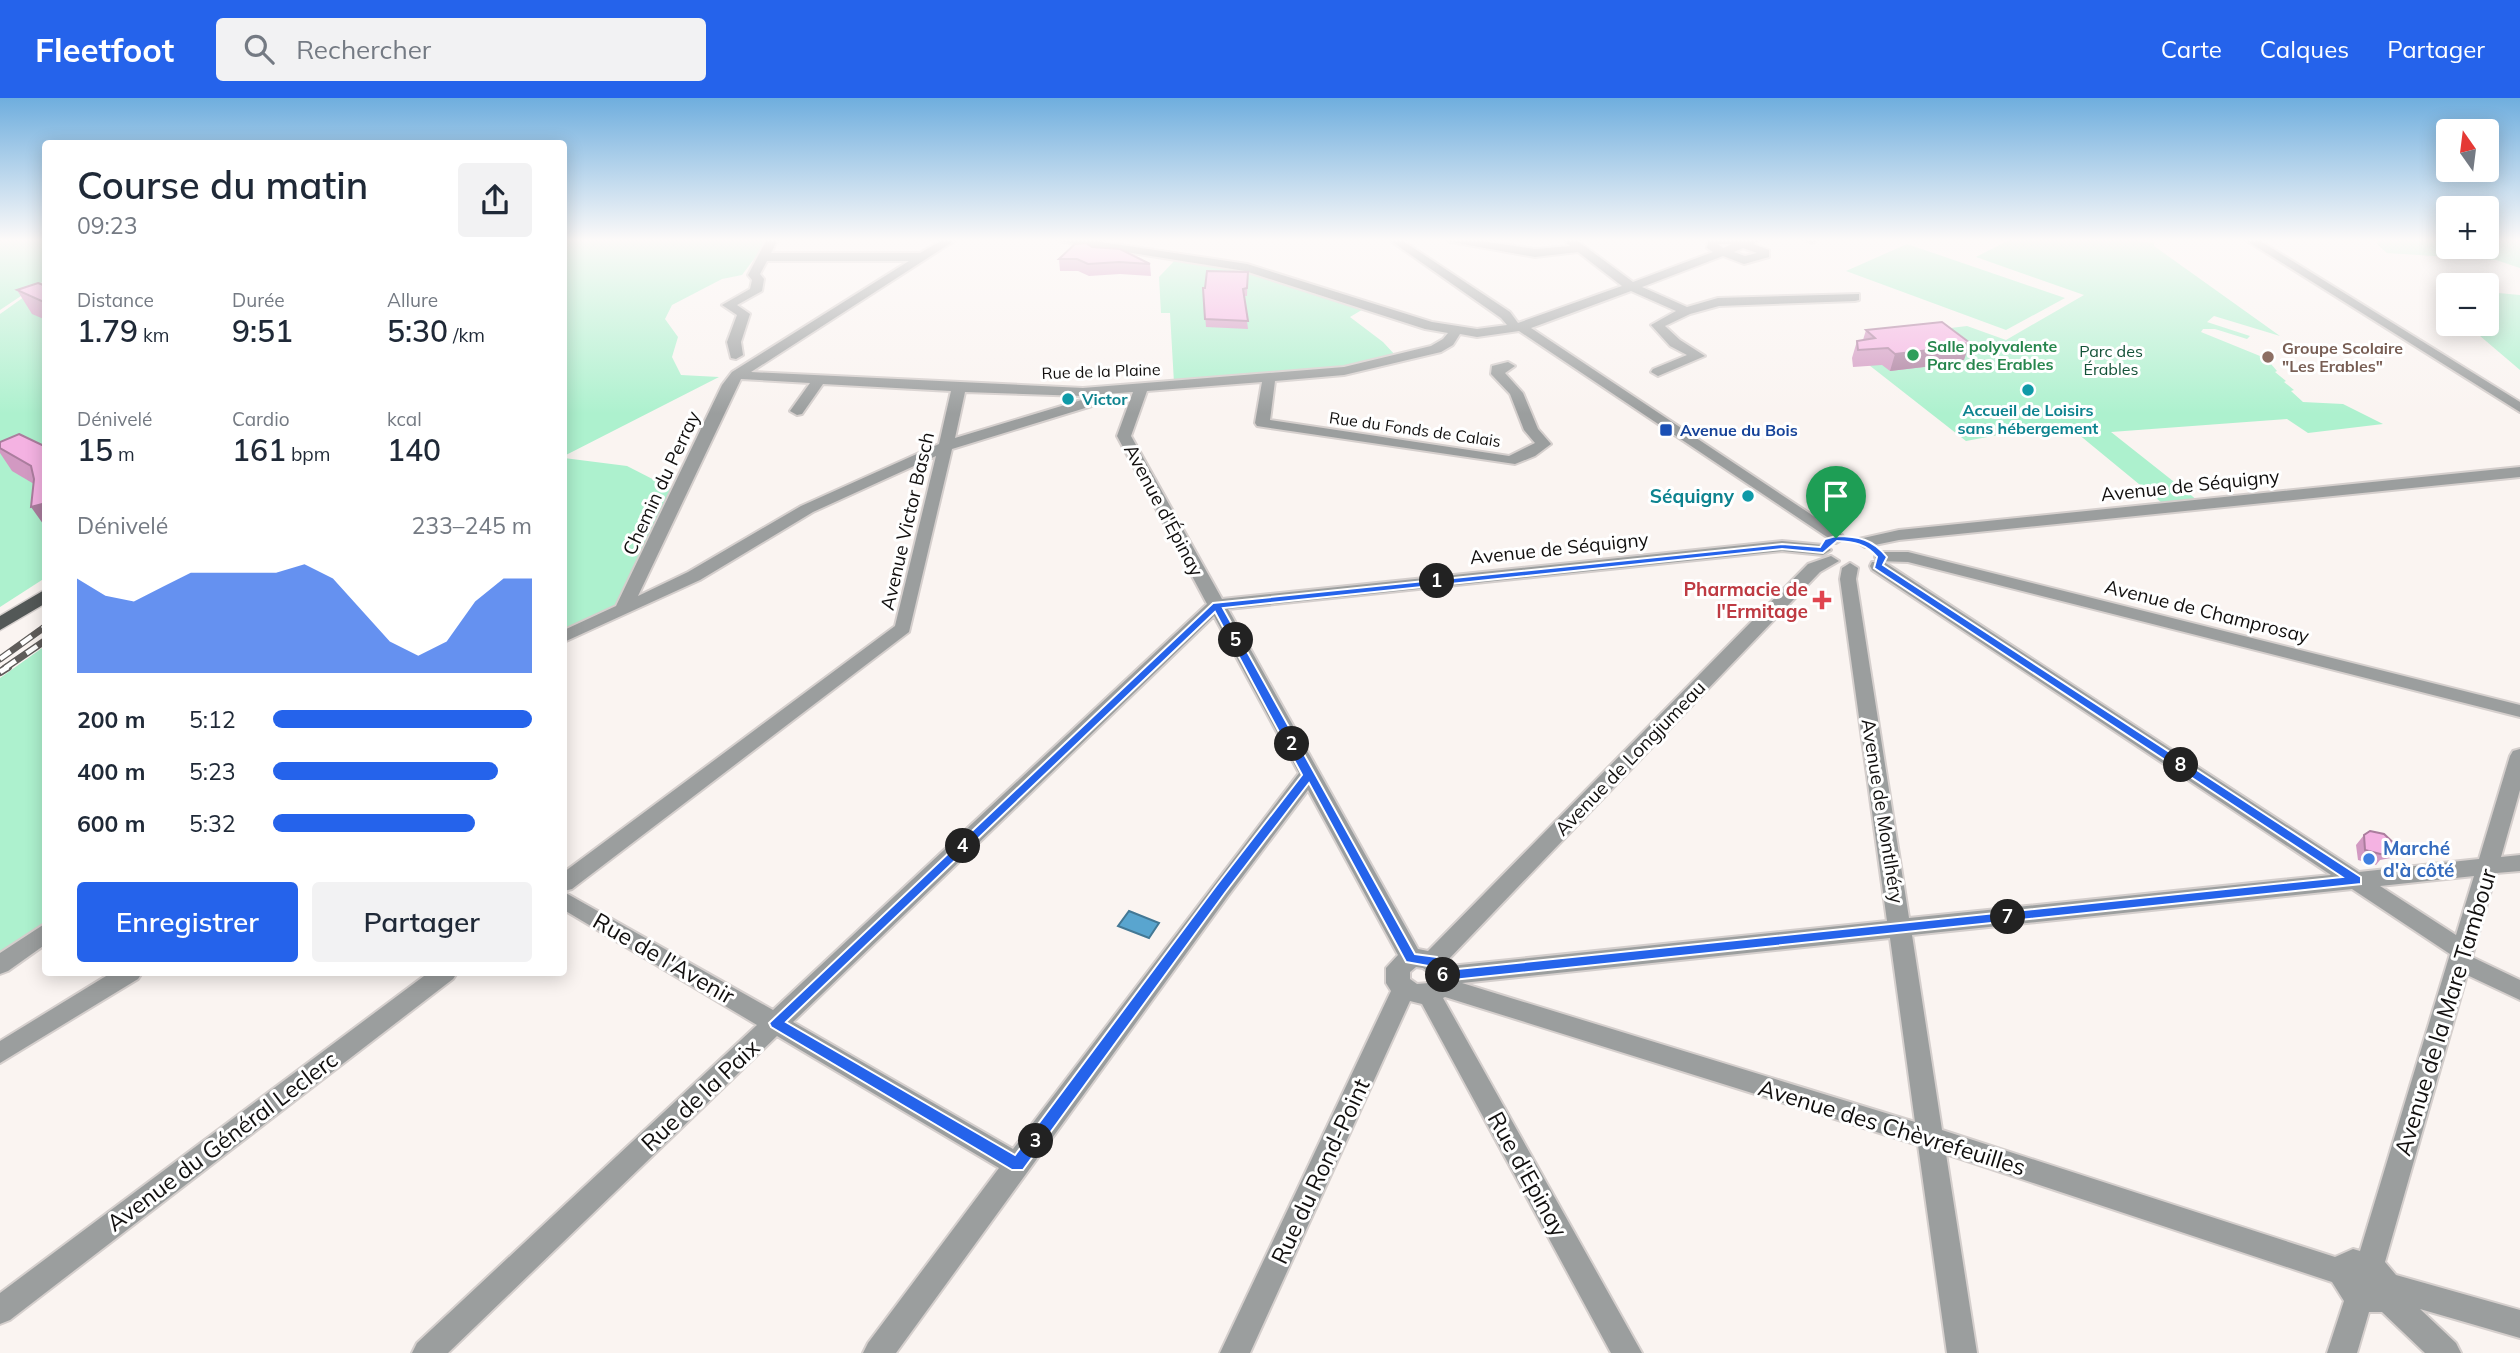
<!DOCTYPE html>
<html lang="fr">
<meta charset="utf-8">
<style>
:root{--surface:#fff;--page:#f2f2f3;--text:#1f2937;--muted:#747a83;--accent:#2563eb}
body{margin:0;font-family:Mulish,sans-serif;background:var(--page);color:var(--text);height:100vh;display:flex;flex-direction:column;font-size:26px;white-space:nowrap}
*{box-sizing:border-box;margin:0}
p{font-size:23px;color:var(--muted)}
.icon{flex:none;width:38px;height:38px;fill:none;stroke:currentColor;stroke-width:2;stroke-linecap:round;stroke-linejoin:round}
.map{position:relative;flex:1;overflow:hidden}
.side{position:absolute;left:42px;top:42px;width:525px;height:836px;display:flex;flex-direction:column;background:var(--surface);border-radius:7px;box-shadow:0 4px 18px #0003}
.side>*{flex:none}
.needle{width:46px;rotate:346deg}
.buttons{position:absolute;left:2436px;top:21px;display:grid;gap:14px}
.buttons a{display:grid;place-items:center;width:63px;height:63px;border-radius:7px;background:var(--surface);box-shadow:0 4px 18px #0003;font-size:35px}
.pin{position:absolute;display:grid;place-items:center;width:60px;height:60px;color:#fff;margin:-72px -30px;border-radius:50% 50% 50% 0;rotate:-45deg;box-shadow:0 0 7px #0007}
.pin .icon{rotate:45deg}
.km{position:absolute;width:35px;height:35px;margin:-18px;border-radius:50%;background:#222;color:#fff;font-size:19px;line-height:35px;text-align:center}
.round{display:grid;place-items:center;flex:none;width:74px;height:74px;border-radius:7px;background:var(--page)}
.overview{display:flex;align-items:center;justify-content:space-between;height:119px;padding:0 35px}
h1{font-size:38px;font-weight:600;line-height:52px}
.figures{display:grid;grid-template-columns:repeat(3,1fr);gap:10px;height:119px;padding:7px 35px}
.figures div{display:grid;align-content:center}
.figures b{font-size:30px;font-weight:600}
.figures small{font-size:19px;font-weight:400}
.figures p{font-size:19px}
.chart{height:196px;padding:14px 35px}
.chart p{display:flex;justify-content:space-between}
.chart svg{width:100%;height:126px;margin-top:7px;fill:var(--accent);opacity:.7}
.cta{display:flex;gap:14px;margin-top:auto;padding:14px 35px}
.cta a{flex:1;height:80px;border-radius:7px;background:var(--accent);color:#fff;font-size:28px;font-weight:600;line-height:80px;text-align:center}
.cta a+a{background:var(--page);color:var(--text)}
ul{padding:0 35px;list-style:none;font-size:23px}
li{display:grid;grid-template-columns:112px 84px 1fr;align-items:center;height:52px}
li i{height:18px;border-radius:9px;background:var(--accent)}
header{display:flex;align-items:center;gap:42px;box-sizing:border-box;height:98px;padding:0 35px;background:var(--accent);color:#fff}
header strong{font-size:33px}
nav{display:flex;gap:38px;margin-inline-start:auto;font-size:24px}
.search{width:490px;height:63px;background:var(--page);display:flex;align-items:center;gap:18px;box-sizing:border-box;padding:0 24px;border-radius:7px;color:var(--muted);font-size:26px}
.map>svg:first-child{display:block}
.green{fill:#adf1ce}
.water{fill:#59a5cf;stroke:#437895;stroke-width:2}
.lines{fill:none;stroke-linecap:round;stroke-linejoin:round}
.minor-casing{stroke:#d5cfcd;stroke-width:4}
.major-casing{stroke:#d5cfcd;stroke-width:3}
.minor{fill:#9b9e9e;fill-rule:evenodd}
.major{fill:#535857;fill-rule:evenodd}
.rail-far1-casing{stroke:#5f5c5a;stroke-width:7}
.rail-casing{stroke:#5f5c5a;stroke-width:8}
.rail-far1{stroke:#fff;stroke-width:4.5;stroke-dasharray:13;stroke-linecap:butt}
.rail{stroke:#fff;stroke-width:5;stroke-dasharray:17;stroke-linecap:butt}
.wall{fill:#d299c2}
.shaded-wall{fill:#ab7d9e}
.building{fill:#f4b2e2;stroke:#ab7d9e;stroke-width:2}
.route{fill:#2563eb;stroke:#fff;stroke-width:2;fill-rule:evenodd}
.leisure-dot{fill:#2e9e5b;stroke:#fff;stroke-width:2.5}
.education-dot{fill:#8d6e63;stroke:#fff;stroke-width:2.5}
.culture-dot{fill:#0f9aa8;stroke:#fff;stroke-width:2.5}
.transit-dot{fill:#1a4fb4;stroke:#fff;stroke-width:2.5}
.health-dot{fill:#e0444e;stroke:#fff;stroke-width:2.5}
.shop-dot{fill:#3f7fe0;stroke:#fff;stroke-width:2.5}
.labels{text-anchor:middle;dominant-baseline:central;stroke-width:6;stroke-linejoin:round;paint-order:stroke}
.far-leisure-label{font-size:16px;font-weight:bold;fill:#27864d;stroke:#fff;text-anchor:start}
.far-education-label{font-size:16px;font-weight:bold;fill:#785e54;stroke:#fff;text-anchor:start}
.far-park-label{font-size:16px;fill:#135238;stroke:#fff}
.far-street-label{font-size:16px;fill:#110f0e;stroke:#fff}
.far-culture-label{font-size:16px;font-weight:bold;fill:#0d838f;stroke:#fff;text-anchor:start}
.far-transit-label{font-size:16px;font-weight:bold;fill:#164399;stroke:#fff;text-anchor:start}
.street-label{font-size:19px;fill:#110f0e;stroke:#fff}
.culture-label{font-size:19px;font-weight:bold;fill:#0d838f;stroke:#fff;text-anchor:end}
.health-label{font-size:19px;font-weight:bold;fill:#be3a42;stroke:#fff;text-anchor:end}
.shop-label{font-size:19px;font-weight:bold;fill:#366cbe;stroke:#fff;text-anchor:start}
.near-street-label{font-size:23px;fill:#110f0e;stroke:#fff}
</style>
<header>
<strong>Fleetfoot</strong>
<div class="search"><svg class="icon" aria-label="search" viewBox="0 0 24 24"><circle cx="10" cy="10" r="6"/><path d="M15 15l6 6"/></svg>Rechercher</div>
<nav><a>Carte</a><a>Calques</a><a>Partager</a></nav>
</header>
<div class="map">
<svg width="2520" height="1255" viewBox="0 0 2520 1255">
<rect width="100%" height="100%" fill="#faf4f1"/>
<!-- green -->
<g class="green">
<path d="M 0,141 L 45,141 L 45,182 L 0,212 Z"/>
<path d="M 564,141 L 769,141 L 742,177 L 722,181 L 672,207 L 665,221 L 678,239 L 672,259 L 681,277 L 719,279 L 564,358 Z"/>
<path d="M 2011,141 L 2121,141 L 2154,145 L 2154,148 L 2280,238 L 2214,218 L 2207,224 L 2250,238 L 2247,241 L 2215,231 L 2203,231 L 2201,234 L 2260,258 L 2263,265 L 2271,266 L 2277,273 L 2275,274 L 2286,283 L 2284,284 L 2294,292 L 2291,293 L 2303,304 L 2343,306 L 2383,326 L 2308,335 L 2287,321 L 2111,334 L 2197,402 L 2162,405 L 2072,331 L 2009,335 L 1966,343 L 1860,260 L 1918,234 L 1967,228 L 2006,242 L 2084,197 L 1976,159 Z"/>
<path d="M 2378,141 L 2448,141 L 2448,149 L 2487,149 L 2487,141 L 2520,141 L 2520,170 L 2496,162 L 2387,155 L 2377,146 Z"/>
<path d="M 1907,146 L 2065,200 L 2006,232 L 1846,173 Z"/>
<path d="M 1177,160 L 1236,170 L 1365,210 L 1350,219 L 1383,244 L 1396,258 L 1336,270 L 1174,285 L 1170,215 L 1161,215 L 1159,179 Z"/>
<path d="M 45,184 L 45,480 L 0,509 L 0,216 Z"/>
<path d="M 2487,194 L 2520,197 L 2520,272 L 2466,226 L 2487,226 Z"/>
<path d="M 564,360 L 627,368 L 672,391 L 617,508 L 564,533 Z"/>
<path d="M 45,548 L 45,834 L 0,867 L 0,580 Z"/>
</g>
<!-- water -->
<path class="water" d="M 1129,813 L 1159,825 L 1149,840 L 1118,828 Z"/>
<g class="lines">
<defs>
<g id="minor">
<path d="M 767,141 L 778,141 L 771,155 L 920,155 L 944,141 L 957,141 L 751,274 L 1083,290 L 1344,269 L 1431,248 L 1443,241 L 1448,235 L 1425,231 L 1245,173 L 1063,144 L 1058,141 L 1082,141 L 1247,166 L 1432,224 L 1477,231 L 1507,227 L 1501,220 L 1388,141 L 1400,141 L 1510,214 L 1518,225 L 1622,188 L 1578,154 L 1535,159 L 1451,144 L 1446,141 L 1469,141 L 1535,151 L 1570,148 L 1563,141 L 1575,141 L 1633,184 L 1713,154 L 1707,150 L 1708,141 L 1760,141 L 1753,146 L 1769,152 L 1769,159 L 1744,166 L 1723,158 L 1642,189 L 1687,209 L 1718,200 L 1859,196 L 1859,202 L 1855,203 L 1719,208 L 1690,216 L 1665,228 L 1680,242 L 1705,258 L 1658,278 L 1651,274 L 1653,271 L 1687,257 L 1670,248 L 1651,227 L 1676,213 L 1631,193 L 1531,230 L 1842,437 L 1844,440 L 1836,445 L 1519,233 L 1477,239 L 1460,236 L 1453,247 L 1441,254 L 1344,277 L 1275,283 L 1270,322 L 1509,358 L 1535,345 L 1524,332 L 1510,296 L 1491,276 L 1492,268 L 1508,264 L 1515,268 L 1505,275 L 1523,295 L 1538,331 L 1551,346 L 1535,358 L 1515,366 L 1257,328 L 1255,325 L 1262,284 L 1147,293 L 1131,338 L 1222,501 L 1782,443 L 1823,447 L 1831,452 L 1823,457 L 1782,453 L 1228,511 L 1418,851 L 1428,853 L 1808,466 L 1831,458 L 1839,463 L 1820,474 L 1447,863 L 1450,868 L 1887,823 L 1840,481 L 1842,470 L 1850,465 L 1858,470 L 1856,481 L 1909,820 L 2331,777 L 1872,472 L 1870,468 L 1872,464 L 1884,464 L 2359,774 L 2479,761 L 2510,658 L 2513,653 L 2520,651 L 2520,692 L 2501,759 L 2520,757 L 2520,773 L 2496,775 L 2472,859 L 2520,882 L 2520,902 L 2467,877 L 2385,1164 L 2396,1177 L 2520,1212 L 2520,1240 L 2420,1211 L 2456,1245 L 2461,1255 L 2425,1255 L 2382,1214 L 2369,1214 L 2357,1255 L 2327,1255 L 2344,1203 L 2332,1184 L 1946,1056 L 1977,1255 L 1947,1255 L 1918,1047 L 1445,899 L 1443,900 L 1642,1255 L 1611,1255 L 1422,906 L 1410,903 L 1250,1255 L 1220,1255 L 1391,893 L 1386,885 L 1386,870 L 1398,857 L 1308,692 L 1228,798 L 896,1255 L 863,1255 L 868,1245 L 999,1070 L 777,938 L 448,1255 L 412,1255 L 417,1245 L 757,927 L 564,812 L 564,794 L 773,912 L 1207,506 L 1117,338 L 1133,294 L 1105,296 L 1110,300 L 1108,303 L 952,351 L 909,534 L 572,791 L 564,793 L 564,774 L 895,528 L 936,358 L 813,414 L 700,482 L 564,544 L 564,532 L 616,508 L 722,287 L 732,274 L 909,163 L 767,163 L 760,176 L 764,181 L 762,193 L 737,207 L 750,216 L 741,244 L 743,257 L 736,261 L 731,260 L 727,244 L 737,217 L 722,207 L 750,191 L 752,182 L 748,177 ZM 1718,146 L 1732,146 L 1723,150 ZM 1743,150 L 1757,155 L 1745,158 L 1734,154 ZM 741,281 L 810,285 L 790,313 L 797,317 L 802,316 L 823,286 L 951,293 L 939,346 L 801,408 L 688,474 L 638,498 ZM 965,294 L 1083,298 L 1098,297 L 955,340 ZM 1214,518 L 1299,675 L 1013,1051 L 793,924 ZM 2474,778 L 2456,837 L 2380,788 ZM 2352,791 L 2450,856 L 2360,1153 L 2353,1151 L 2335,1159 L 1942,1032 L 1912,837 ZM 1890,840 L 1915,1024 L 1462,885 ZM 1416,869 L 1423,870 L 1430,875 L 1429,885 L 1417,886 L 1410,881 L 1410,874 Z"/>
<path d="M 1803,141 L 1817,141 L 1818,142 L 1812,145 Z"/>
<path d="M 2244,141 L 2257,141 L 2520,304 L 2520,314 Z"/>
<path d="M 2520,369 L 2520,379 L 1899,442 L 1865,449 L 1857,444 L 1859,441 L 1899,432 Z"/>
<path d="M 1883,454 L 1908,454 L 2520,607 L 2520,619 L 1908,464 L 1877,463 L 1875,459 L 1877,455 Z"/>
<path d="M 46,825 L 46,846 L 8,873 L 0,876 L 0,855 Z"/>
<path d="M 111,875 L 142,875 L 138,881 L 0,965 L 0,943 Z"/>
<path d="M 428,875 L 457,875 L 453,881 L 10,1222 L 0,1226 L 0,1195 Z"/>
</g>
<path id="major" d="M 46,491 L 46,505 L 0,532 L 0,518 Z"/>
</defs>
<!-- minor casing -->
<use href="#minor" class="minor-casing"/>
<!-- major casing -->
<use href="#major" class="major-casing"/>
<!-- minor -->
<use href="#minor" class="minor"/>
<!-- major -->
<use href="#major" class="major"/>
<defs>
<g id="rail-far1">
<path d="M 0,561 L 46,528"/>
<path d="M 5,570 L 46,542"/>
</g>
<path id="rail" d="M 0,574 L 8,569"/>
</defs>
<!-- rail-far1 casing -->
<use href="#rail-far1" class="rail-far1-casing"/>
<!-- rail casing -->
<use href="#rail" class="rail-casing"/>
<!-- rail-far1 -->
<use href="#rail-far1" class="rail-far1"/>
<!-- rail -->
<use href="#rail" class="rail"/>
</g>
<!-- wall -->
<g class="wall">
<path d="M 1092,149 L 1150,166 L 1151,178 L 1120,176 L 1089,178 L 1078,173 L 1060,173 L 1059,161 Z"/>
<path d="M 1248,174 L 1247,198 L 1244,198 L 1248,231 L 1206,229 L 1203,190 Z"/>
<path d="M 46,188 L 46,222 L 32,216 L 17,192 Z"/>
<path d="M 1866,232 L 1964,262 L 1959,262 L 1958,265 L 1890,273 L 1882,267 L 1853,269 L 1852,260 L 1857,243 L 1863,242 Z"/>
<path d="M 0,344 L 44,348 L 34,386 L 12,373 L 0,355 Z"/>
<path d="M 2364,737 L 2399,750 L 2391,760 L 2380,762 L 2376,767 L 2358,762 L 2356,747 Z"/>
</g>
<!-- shaded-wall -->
<g class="shaded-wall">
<path d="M 1970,245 L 1964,262 L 1959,262 L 1958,265 L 1890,273 L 1895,256 Z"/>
<path d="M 46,405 L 46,430 L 31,409 Z"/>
</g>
<!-- building -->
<g class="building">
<path d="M 1086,145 L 1092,149 L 1120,151 L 1150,166 L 1119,164 L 1088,166 L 1077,161 L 1059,161 L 1075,146 Z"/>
<path d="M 1207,173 L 1248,174 L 1247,190 L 1243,191 L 1248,223 L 1205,221 L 1203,190 L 1205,190 Z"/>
<path d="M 38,185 L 46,188 L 46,205 L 17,192 Z"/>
<path d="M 1942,224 L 1970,245 L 1961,246 L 1964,248 L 1895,256 L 1888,250 L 1858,252 L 1857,243 L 1875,240 L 1866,232 Z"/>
<path d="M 19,336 L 44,348 L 46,348 L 46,405 L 31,409 L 34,381 L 31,368 L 0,350 L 0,344 Z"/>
<path d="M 2370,733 L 2384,736 L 2399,750 L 2384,752 L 2384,757 L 2365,752 L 2364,737 Z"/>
</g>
<!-- sky -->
<linearGradient id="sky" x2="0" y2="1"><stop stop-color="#6faede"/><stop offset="0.45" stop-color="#fdfaf9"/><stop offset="1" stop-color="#fdfaf9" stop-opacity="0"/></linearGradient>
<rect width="2520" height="316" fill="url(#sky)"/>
<!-- route -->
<path class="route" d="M 1836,438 C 1858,438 1873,441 1887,459 L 1883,467 L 2361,779 L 2361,786 L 1443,883 L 1439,882 L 1428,868 L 1406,864 L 1309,685 L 1225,795 L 1023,1072 L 1012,1072 L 771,929 L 769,925 L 1213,505 L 1782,446 L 1820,449 L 1825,441 ZM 1837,443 C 1854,444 1866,446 1877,459 L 1874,470 L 2342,779 L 1448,872 L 1437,859 L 1415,856 L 1223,510 L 1782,451 L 1823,455 ZM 1215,514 L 1302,677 L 1216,788 L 1015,1057 L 786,924 Z"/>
<!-- markers -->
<circle class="leisure-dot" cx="1913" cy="257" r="7"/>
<circle class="education-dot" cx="2268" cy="259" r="7"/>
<g class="culture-dot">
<circle cx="2028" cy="292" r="7"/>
<circle cx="1068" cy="301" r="7"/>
<circle cx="1748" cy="398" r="7"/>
</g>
<rect class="transit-dot" x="1659" y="325" width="14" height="14" rx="3.5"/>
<path class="health-dot" d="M1818.5 491.5h7v7h7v7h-7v7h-7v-7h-7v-7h7z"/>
<circle class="shop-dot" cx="2369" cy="761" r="7"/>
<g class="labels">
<!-- far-leisure labels -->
<g class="far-leisure-label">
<text x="1927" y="248">Salle polyvalente<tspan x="1927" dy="18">Parc des Erables</tspan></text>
</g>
<!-- far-education labels -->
<g class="far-education-label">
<text x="2282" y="250">Groupe Scolaire<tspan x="2282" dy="18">"Les Erables"</tspan></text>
</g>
<!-- far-park labels -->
<g class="far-park-label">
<text x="2111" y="253">Parc des<tspan x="2111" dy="18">Érables</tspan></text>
</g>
<!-- far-street labels -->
<g class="far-street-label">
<text transform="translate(1101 273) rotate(-2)">Rue de la Plaine</text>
<text transform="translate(1415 331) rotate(8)">Rue du Fonds de Calais</text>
</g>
<!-- far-culture labels -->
<g class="far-culture-label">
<text x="1082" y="301">Victor</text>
<text x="2028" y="312" text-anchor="middle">Accueil de Loisirs<tspan x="2028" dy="18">sans hébergement</tspan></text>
</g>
<!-- far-transit labels -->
<g class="far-transit-label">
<text x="1680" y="332">Avenue du Bois</text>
</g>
<!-- street labels -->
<g class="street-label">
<text transform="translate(661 385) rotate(-65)">Chemin du Perray</text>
<text transform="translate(2190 387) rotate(-6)">Avenue de Séquigny</text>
<text transform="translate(1164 412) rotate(62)">Avenue d'Épinay</text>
<text transform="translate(907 423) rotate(-77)">Avenue Victor Basch</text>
<text transform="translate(1559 450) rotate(-6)">Avenue de Séquigny</text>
<text transform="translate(2207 513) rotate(14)">Avenue de Champrosay</text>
<text transform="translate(1630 660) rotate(-46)">Avenue de Longjumeau</text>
<text transform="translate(1883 713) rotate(81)">Avenue de Montlhéry</text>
</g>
<!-- culture labels -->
<g class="culture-label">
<text x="1734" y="398">Séquigny</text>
</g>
<!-- health labels -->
<g class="health-label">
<text x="1808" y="491">Pharmacie de<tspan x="1808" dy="22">l'Ermitage</tspan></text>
</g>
<!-- shop labels -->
<g class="shop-label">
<text x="2383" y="750">Marché<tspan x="2383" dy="22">d'à côté</tspan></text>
</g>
<!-- near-street labels -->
<g class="near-street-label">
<text transform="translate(664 860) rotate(30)">Rue de l'Avenir</text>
<text transform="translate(2445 914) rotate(-73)">Avenue de la Mare Tambour</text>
<text transform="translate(700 997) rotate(-43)">Rue de la Paix</text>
<text transform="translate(1892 1029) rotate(17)">Avenue des Chèvrefeuilles</text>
<text transform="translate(222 1043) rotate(-37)">Avenue du Général Leclerc</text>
<text transform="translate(1320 1073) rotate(-65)">Rue du Rond-Point</text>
<text transform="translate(1528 1076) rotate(61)">Rue d'Epinay</text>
</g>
</g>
</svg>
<div class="buttons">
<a><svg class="needle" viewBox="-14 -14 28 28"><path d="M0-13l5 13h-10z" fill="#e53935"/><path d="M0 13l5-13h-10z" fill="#747a83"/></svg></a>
<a>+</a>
<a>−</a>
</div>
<div class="pin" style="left:1836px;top:440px;background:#1e9e55"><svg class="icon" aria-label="arrive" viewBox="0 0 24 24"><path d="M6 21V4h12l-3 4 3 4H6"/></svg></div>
<b class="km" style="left:1437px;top:483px">1</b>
<b class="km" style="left:1292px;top:646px">2</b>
<b class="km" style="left:1036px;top:1043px">3</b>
<b class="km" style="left:963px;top:748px">4</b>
<b class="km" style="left:1236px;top:542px">5</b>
<b class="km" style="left:1443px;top:877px">6</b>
<b class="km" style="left:2008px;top:819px">7</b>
<b class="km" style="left:2181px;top:667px">8</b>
<section class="side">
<div class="overview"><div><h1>Course du matin</h1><p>09:23</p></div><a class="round"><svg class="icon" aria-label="share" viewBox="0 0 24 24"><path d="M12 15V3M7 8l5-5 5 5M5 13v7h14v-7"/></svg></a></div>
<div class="figures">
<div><p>Distance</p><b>1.79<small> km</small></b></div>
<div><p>Durée</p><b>9:51</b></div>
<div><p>Allure</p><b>5:30<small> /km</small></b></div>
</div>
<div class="figures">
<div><p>Dénivelé</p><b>15<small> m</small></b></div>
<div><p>Cardio</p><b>161<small> bpm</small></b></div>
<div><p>kcal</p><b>140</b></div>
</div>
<div class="chart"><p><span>Dénivelé</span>233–245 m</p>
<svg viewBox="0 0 160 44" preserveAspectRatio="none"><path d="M0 44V11L10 17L20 19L30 14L40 9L50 9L60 9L70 9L80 6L90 11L100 22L110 33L120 38L130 33L140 19L150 11L160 11V44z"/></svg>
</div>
<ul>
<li><b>200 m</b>5:12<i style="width:100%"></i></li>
<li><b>400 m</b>5:23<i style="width:87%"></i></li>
<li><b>600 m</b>5:32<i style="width:78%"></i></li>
</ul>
<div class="cta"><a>Enregistrer</a><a>Partager</a></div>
</section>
</div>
